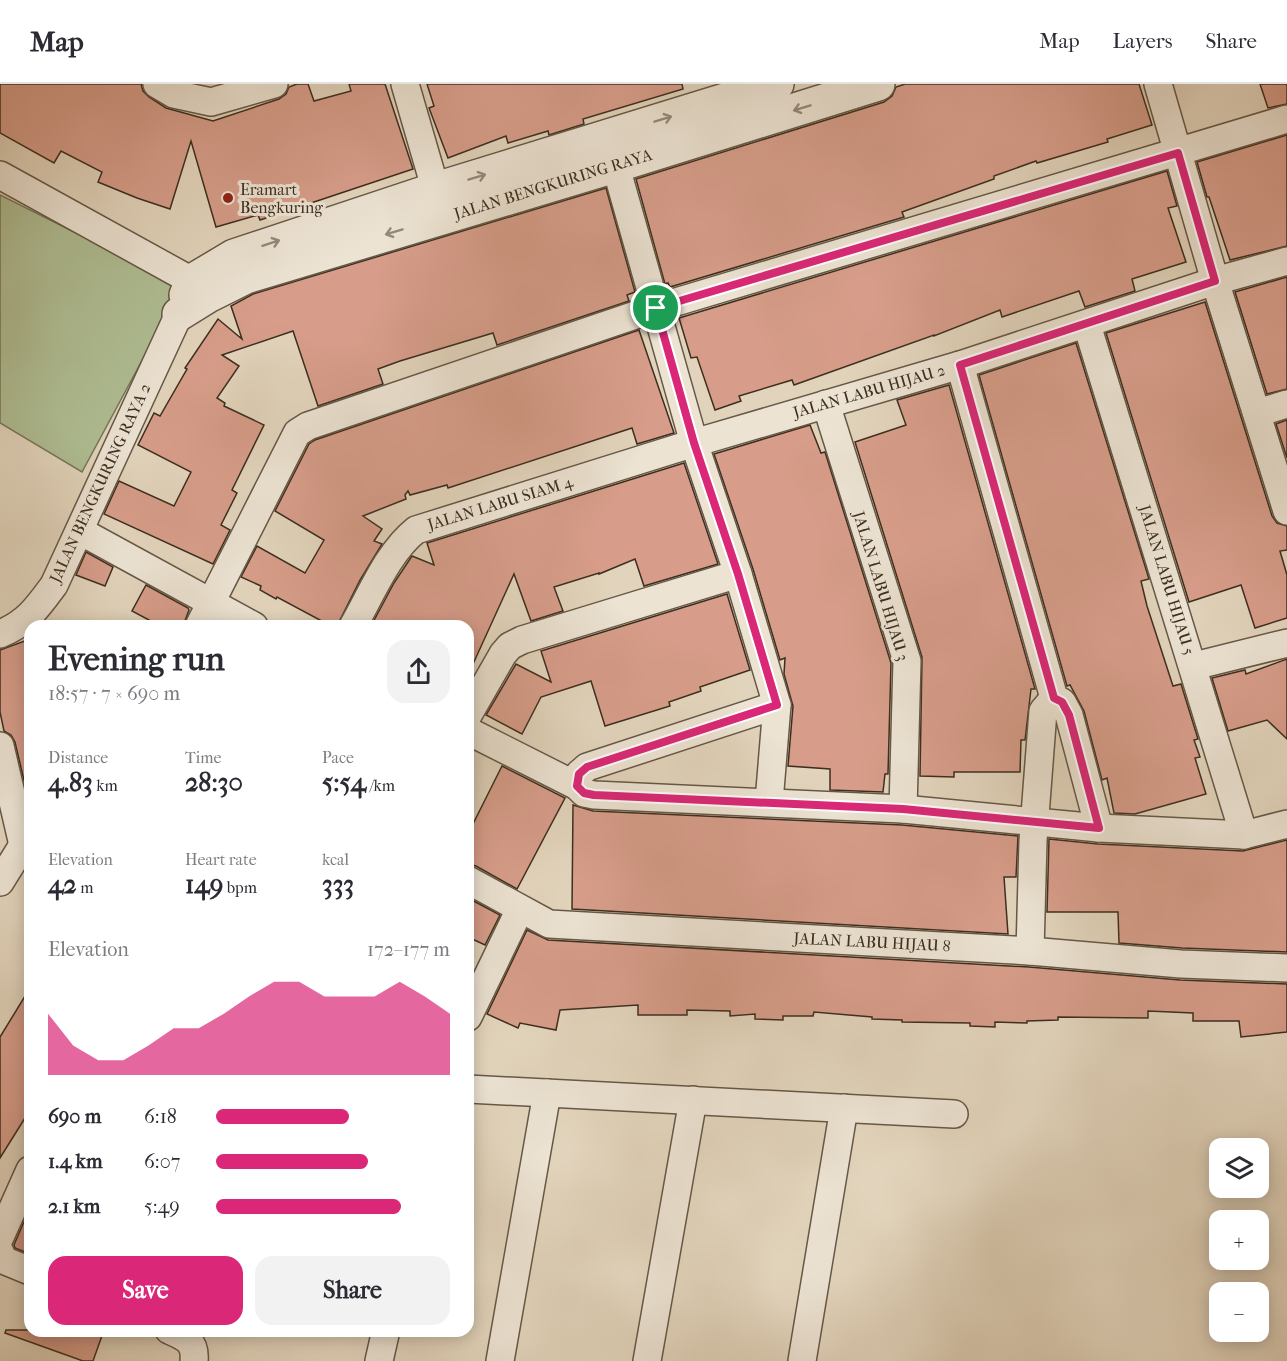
<!DOCTYPE html>
<meta charset="utf-8">
<style>
:root{--surface:#fff;--page:#f2f2f3;--text:#2b2b33;--muted:#7c7c81;--line:#e1e1e2;--accent:#db2777}
body{margin:0;font-family:"IM FELL French Canon",serif;background:var(--page);color:var(--text);height:100vh;display:flex;flex-direction:column;font-size:22px;white-space:nowrap}
*{box-sizing:border-box;margin:0}
p{font-size:20px;color:var(--muted)}
.icon{flex:none;width:33px;height:33px;fill:none;stroke:currentColor;stroke-width:2;stroke-linecap:round;stroke-linejoin:round}
.map{position:relative;flex:1;overflow:hidden}
.panel{position:absolute;left:24px;top:536px;width:450px;height:717px;display:flex;flex-direction:column;background:var(--surface);border-radius:18px;box-shadow:0 3px 15px #0003}
.panel>*{flex:none}
.buttons{position:absolute;left:1209px;top:1054px;display:grid;gap:12px}
.buttons a{display:grid;place-items:center;width:60px;height:60px;border-radius:12px;background:var(--surface);box-shadow:0 3px 15px #0003;font-size:30px}
.pin{position:absolute;display:grid;place-items:center;width:51px;height:51px;color:#fff;margin:-26px;border:3px solid #fff;border-radius:50%;box-shadow:0 2px 6px #0007}
.round{display:grid;place-items:center;flex:none;width:63px;height:63px;border-radius:18px;background:var(--page)}
.summary{display:flex;align-items:center;justify-content:space-between;height:102px;padding:0 24px}
h1{font-size:33px;font-weight:800;line-height:45px}
.figures{display:grid;grid-template-columns:repeat(3,1fr);gap:9px;height:102px;padding:6px 24px}
.figures div{display:grid;align-content:center}
.figures b{font-size:26px;font-weight:800}
.figures small{font-size:16px;font-weight:400}
.figures p{font-size:16px}
.chart{height:168px;padding:12px 24px}
.chart p{display:flex;justify-content:space-between}
.chart svg{width:100%;height:108px;margin-top:6px;fill:var(--accent);opacity:.7}
.action{display:flex;gap:12px;margin-top:auto;padding:12px 24px}
.action a{flex:1;height:69px;border-radius:18px;background:var(--accent);color:#fff;font-size:24px;font-weight:800;line-height:69px;text-align:center}
.action a+a{background:var(--page);color:var(--text)}
ul{padding:0 24px;list-style:none;font-size:20px}
li{display:grid;grid-template-columns:96px 72px 1fr;align-items:center;height:45px}
li i{height:15px;border-radius:8px;background:var(--accent)}
header{display:flex;align-items:center;gap:36px;box-sizing:border-box;height:84px;padding:0 30px;background:var(--surface);border-bottom:2px solid var(--line)}
header strong{font-size:28px}
nav{display:flex;gap:33px;margin-inline-start:auto;font-size:21px}
.map>svg:first-child{display:block}
.green{fill:#afbd93;stroke:#767659;stroke-width:1.5}
.building{fill:#d79d8a;stroke:#3d2e1f;stroke-width:1.5}
.lines{fill:none;stroke-linecap:round;stroke-linejoin:round}
.minor-casing{stroke:#665846;stroke-width:30}
.tertiary-casing{stroke:#665846;stroke-width:36}
.minor{stroke:#ece3d3;stroke-width:27}
.tertiary{stroke:#ece3d3;stroke-width:33}
.oneway{stroke:#948879}
.route-casing{stroke:#fff;stroke-width:12}
.route{stroke:#db2777;stroke-width:8}
.poi-dot{fill:#8f2418;stroke:#ece3d3;stroke-width:2}
.labels{text-anchor:middle;dominant-baseline:central;stroke-width:6;stroke-linejoin:round;paint-order:stroke}
.street-label{font-size:16px;fill:#3d2e1f;stroke:#ece3d3}
.poi-label{font-size:16px;fill:#3d2e1f;stroke:#ece3d3;text-anchor:start}
</style>
<header>
<strong>Map</strong>
<nav><a>Map</a><a>Layers</a><a>Share</a></nav>
</header>
<div class="map">
<svg width="1287" height="1277" viewBox="0 0 1287 1277">
<rect width="100%" height="100%" fill="#e2d4bc"/>
<filter id="stains"><feTurbulence type="fractalNoise" baseFrequency=".00333" numOctaves="4"/><feColorMatrix values="0 0 0 0 .2 0 0 0 0 .09 0 0 0 0 .02 0 0 0 .5 -.17"/></filter>
<radialGradient id="worn" r=".72"><stop offset=".6" stop-color="#630" stop-opacity="0"/><stop offset="1" stop-color="#630" stop-opacity=".3"/></radialGradient>
<!-- green -->
<path class="green" d="M 0,111 L 182,202 L 82,388 L 0,339 Z"/>
<!-- building -->
<g class="building">
<path d="M 0,0 L 141,0 L 143,7 L 149,13 L 166,24 L 213,37 L 279,15 L 286,10 L 289,3 L 297,0 L 308,0 L 314,17 L 351,7 L 349,0 L 385,0 L 413,85 L 260,136 L 258,131 L 216,143 L 191,57 L 170,125 L 137,114 L 98,98 L 102,88 L 61,67 L 54,79 L 0,49 Z"/>
<path d="M 427,0 L 682,0 L 683,5 L 583,35 L 584,40 L 549,51 L 548,47 L 508,59 L 506,52 L 448,74 L 429,24 L 434,22 Z"/>
<path d="M 905,0 L 1139,0 L 1152,41 L 1107,55 L 1108,58 L 1037,79 L 1036,77 L 994,92 L 994,95 L 902,128 L 904,133 L 670,203 L 668,199 L 665,200 L 636,95 L 884,18 L 892,12 L 896,3 Z"/>
<path d="M 1260,0 L 1287,0 L 1287,20 L 1268,24 Z"/>
<path d="M 1287,51 L 1287,162 L 1230,176 L 1209,113 L 1207,113 L 1197,78 Z"/>
<path d="M 1167,87 L 1177,122 L 1168,124 L 1186,178 L 1132,195 L 1135,207 L 1085,223 L 1079,207 L 1002,233 L 1000,226 L 934,252 L 934,251 L 794,301 L 792,296 L 739,312 L 741,317 L 715,326 L 697,273 L 691,274 L 679,234 Z"/>
<path d="M 606,104 L 635,208 L 627,211 L 629,217 L 497,261 L 493,249 L 400,277 L 378,285 L 383,300 L 318,322 L 293,247 L 222,271 L 239,282 L 217,314 L 225,319 L 224,322 L 264,341 L 232,406 L 237,409 L 221,441 L 230,446 L 213,480 L 104,430 L 119,397 L 174,422 L 191,388 L 138,361 L 154,329 L 160,332 L 187,285 L 185,284 L 218,235 L 242,255 L 231,222 L 253,210 Z"/>
<path d="M 1287,193 L 1287,305 L 1267,310 L 1235,208 Z"/>
<path d="M 1205,218 L 1272,432 L 1277,439 L 1287,442 L 1287,466 L 1280,467 L 1287,491 L 1287,534 L 1255,544 L 1241,501 L 1189,518 L 1106,249 Z"/>
<path d="M 639,246 L 674,349 L 637,360 L 632,344 L 448,404 L 447,401 L 410,411 L 408,407 L 405,411 L 406,415 L 363,432 L 382,445 L 374,457 L 382,460 L 360,496 L 337,542 L 331,542 L 277,513 L 276,515 L 260,506 L 261,502 L 241,493 L 257,462 L 305,489 L 324,456 L 275,427 L 309,360 L 315,356 Z"/>
<path d="M 1076,259 L 1149,495 L 1141,497 L 1147,522 L 1173,602 L 1181,600 L 1198,655 L 1194,656 L 1200,673 L 1195,674 L 1206,710 L 1135,730 L 1114,729 L 1107,694 L 1102,696 L 1084,627 L 1070,601 L 1067,602 L 979,291 Z"/>
<path d="M 949,301 L 1035,605 L 1031,605 L 1025,656 L 1021,656 L 1020,688 L 954,688 L 954,693 L 920,692 L 922,573 L 855,358 L 906,341 L 897,316 Z"/>
<path d="M 1287,336 L 1287,374 L 1276,340 Z"/>
<path d="M 810,341 L 821,369 L 825,368 L 891,579 L 888,690 L 885,690 L 883,708 L 830,706 L 830,685 L 788,682 L 793,622 L 784,590 L 785,574 L 780,576 L 753,485 L 714,370 Z"/>
<path d="M 684,379 L 718,480 L 644,502 L 635,475 L 599,490 L 599,489 L 554,503 L 563,527 L 531,537 L 514,490 L 468,591 L 468,542 L 371,542 L 394,499 L 412,472 L 434,481 L 427,459 Z"/>
<path d="M 86,468 L 113,483 L 105,502 L 76,491 Z"/>
<path d="M 146,501 L 188,524 L 189,526 L 183,542 L 160,542 L 132,527 Z"/>
<path d="M 727,510 L 750,586 L 700,603 L 701,607 L 669,618 L 670,622 L 605,642 L 591,597 L 541,613 L 522,650 L 486,631 L 516,580 L 551,598 L 541,567 Z"/>
<path d="M 30,555 L 30,722 L 15,658 L 11,651 L 4,647 L 0,628 L 0,566 Z"/>
<path d="M 1287,575 L 1287,655 L 1267,636 L 1228,647 L 1212,594 L 1245,586 L 1246,590 Z"/>
<path d="M 502,682 L 565,714 L 517,805 L 476,782 L 468,780 L 468,750 Z"/>
<path d="M 573,721 L 593,727 L 902,741 L 1018,752 L 1016,793 L 1004,793 L 1008,850 L 572,825 Z"/>
<path d="M 1049,755 L 1098,760 L 1243,767 L 1287,756 L 1287,868 L 1182,864 L 1119,859 L 1118,828 L 1047,828 Z"/>
<path d="M 468,814 L 500,831 L 485,861 L 468,853 Z"/>
<path d="M 527,846 L 548,856 L 1029,883 L 1180,896 L 1287,900 L 1287,948 L 1241,953 L 1239,937 L 1193,937 L 1193,929 L 1148,927 L 1148,934 L 1058,933 L 1058,936 L 1027,937 L 1027,939 L 995,938 L 995,943 L 970,942 L 970,939 L 902,938 L 902,936 L 872,935 L 872,933 L 814,928 L 813,932 L 783,932 L 783,936 L 755,935 L 755,930 L 730,932 L 730,927 L 687,926 L 687,931 L 638,931 L 638,921 L 560,926 L 556,946 L 520,939 L 518,944 L 487,930 Z"/>
<path d="M 30,904 L 30,1026 L 0,1074 L 0,953 Z"/>
<path d="M 26,1133 L 30,1135 L 30,1170 L 15,1164 L 14,1161 Z"/>
<path d="M 6,1246 L 104,1246 L 93,1277 L 83,1277 L 5,1249 Z"/>
</g>
<g class="lines">
<defs>
<g id="minor">
<path d="M 157,0 L 174,10 L 211,18 L 274,0"/>
<path d="M 405,0 L 441,124"/>
<path d="M 1158,0 L 1215,197 L 1287,427"/>
<path d="M 610,62 L 694,359 L 738,490 L 777,621 L 769,718"/>
<path d="M 0,91 L 192,197 L 207,210"/>
<path d="M 1087,241 L 1244,751"/>
<path d="M 960,281 L 1054,614 L 1062,618 L 1069,631 L 1099,744"/>
<path d="M 826,320 L 907,577 L 903,725"/>
<path d="M 1257,329 L 1287,320"/>
<path d="M 80,447 L 254,542"/>
<path d="M 199,542 L 297,349 L 308,342 L 656,224 L 1287,35"/>
<path d="M 353,542 C 371,511 388,468 416,446 L 694,359 L 960,281 L 1215,197 L 1287,177"/>
<path d="M 0,550 C 27,539 37,524 54,501 L 179,230"/>
<path d="M 1194,582 L 1287,559"/>
<path d="M 468,631 L 503,570 L 510,562 L 522,556 L 738,490"/>
<path d="M 468,647 L 577,702 L 584,709 L 594,711 L 903,725 L 1099,744 L 1244,751 L 1287,740"/>
<path d="M 0,662 L 23,761 L 30,767"/>
<path d="M 577,702 L 579,690 L 587,683 L 777,621"/>
<path d="M 468,796 L 549,840 L 1030,867 L 1181,880 L 1287,884"/>
<path d="M 0,798 L 23,761"/>
<path d="M 1030,867 L 1033,757 L 1043,627 L 1054,614"/>
<path d="M 468,933 L 520,825"/>
<path d="M 468,1005 L 954,1030"/>
<path d="M 0,1153 L 30,1086"/>
<path d="M 0,1168 L 3,1176 L 30,1187"/>
<path d="M 169,1246 C 185,1253 196,1257 194,1277"/>
<path d="M 379,1277 L 386,1246"/>
<path d="M 500,1277 L 547,1009"/>
<path d="M 647,1277 L 693,1016"/>
<path d="M 802,1277 L 844,1024"/>
</g>
<g id="tertiary">
<path d="M 186,211 L 192,197 L 234,172 L 436,105 L 777,0"/>
<path d="M 179,230 L 208,212 L 246,193 L 615,82 L 878,0"/>
</g>
</defs>
<!-- minor casing -->
<use href="#minor" class="minor-casing"/>
<!-- tertiary casing -->
<use href="#tertiary" class="tertiary-casing"/>
<!-- minor -->
<use href="#minor" class="minor"/>
<!-- tertiary -->
<use href="#tertiary" class="tertiary"/>
</g>
<!-- one-way arrows -->
<defs><path id="oneway-shaft" d="M-6 0H5M1.5-3L5.5 0L1.5 3" fill="none" stroke-width="1.6" stroke-linecap="round" stroke-linejoin="round" transform="scale(1.5)"/></defs>
<g class="oneway">
<use href="#oneway-shaft" transform="translate(802 24) rotate(163)"/>
<use href="#oneway-shaft" transform="translate(663 35) rotate(-17)"/>
<use href="#oneway-shaft" transform="translate(477 93) rotate(-17)"/>
<use href="#oneway-shaft" transform="translate(394 148) rotate(163)"/>
<use href="#oneway-shaft" transform="translate(271 159) rotate(-18)"/>
</g>
<g class="lines">
<defs>
<path id="route" d="M 1178,69 L 1215,197 L 960,281 L 1054,614 L 1062,618 L 1069,631 L 1099,744 L 903,725 L 594,711 L 584,709 L 577,702 L 579,690 L 587,683 L 777,621 L 738,490 L 694,359 L 656,224 Z"/>
</defs>
<!-- route casing -->
<use href="#route" class="route-casing"/>
<!-- route -->
<use href="#route" class="route"/>
</g>
<!-- markers -->
<circle class="poi-dot" cx="228" cy="114" r="6"/>
<g class="labels">
<!-- street labels -->
<g class="street-label">
<text transform="translate(553 100) rotate(-17)">JALAN BENGKURING RAYA</text>
<text transform="translate(869 307) rotate(-16)">JALAN LABU HIJAU 2</text>
<text transform="translate(100 399) rotate(-65)">JALAN BENGKURING RAYA 2</text>
<text transform="translate(500 419) rotate(-17)">JALAN LABU SIAM 4</text>
<text transform="translate(1167 496) rotate(73)">JALAN LABU HIJAU 5</text>
<text transform="translate(881 502) rotate(73)">JALAN LABU HIJAU 3</text>
<text transform="translate(872 858) rotate(3)">JALAN LABU HIJAU 8</text>
</g>
<!-- poi labels -->
<g class="poi-label">
<text x="240" y="105">Eramart<tspan x="240" dy="18">Bengkuring</tspan></text>
</g>
</g>
<rect width="100%" height="100%" filter="url(#stains)"/>
<rect width="100%" height="100%" fill="url(#worn)"/>
</svg>
<div class="buttons">
<a><svg class="icon" aria-label="layers" viewBox="0 0 24 24"><path d="M12 4l9 5-9 5-9-5zM3 14l9 5 9-5"/></svg></a>
<a>+</a>
<a>−</a>
</div>
<div class="pin" style="left:656px;top:224px;background:#1e9e55"><svg class="icon" aria-label="arrive" viewBox="0 0 24 24"><path d="M6 21V4h12l-3 4 3 4H6"/></svg></div>
<section class="panel">
<div class="summary"><div><h1>Evening run</h1><p>18:57 · 7 × 690 m</p></div><a class="round"><svg class="icon" aria-label="share" viewBox="0 0 24 24"><path d="M12 15V3M7 8l5-5 5 5M5 13v7h14v-7"/></svg></a></div>
<div class="figures">
<div><p>Distance</p><b>4.83<small> km</small></b></div>
<div><p>Time</p><b>28:30</b></div>
<div><p>Pace</p><b>5:54<small> /km</small></b></div>
</div>
<div class="figures">
<div><p>Elevation</p><b>42<small> m</small></b></div>
<div><p>Heart rate</p><b>149<small> bpm</small></b></div>
<div><p>kcal</p><b>333</b></div>
</div>
<div class="chart"><p><span>Elevation</span>172–177 m</p>
<svg viewBox="0 0 160 44" preserveAspectRatio="none"><path d="M0 44V19L10 32L20 38L30 38L40 32L50 25L60 25L70 19L80 12L90 6L100 6L110 12L120 12L130 12L140 6L150 12L160 19V44z"/></svg>
</div>
<ul>
<li><b>690 m</b>6:18<i style="width:57%"></i></li>
<li><b>1.4 km</b>6:07<i style="width:65%"></i></li>
<li><b>2.1 km</b>5:49<i style="width:79%"></i></li>
</ul>
<div class="action"><a>Save</a><a>Share</a></div>
</section>
</div>
